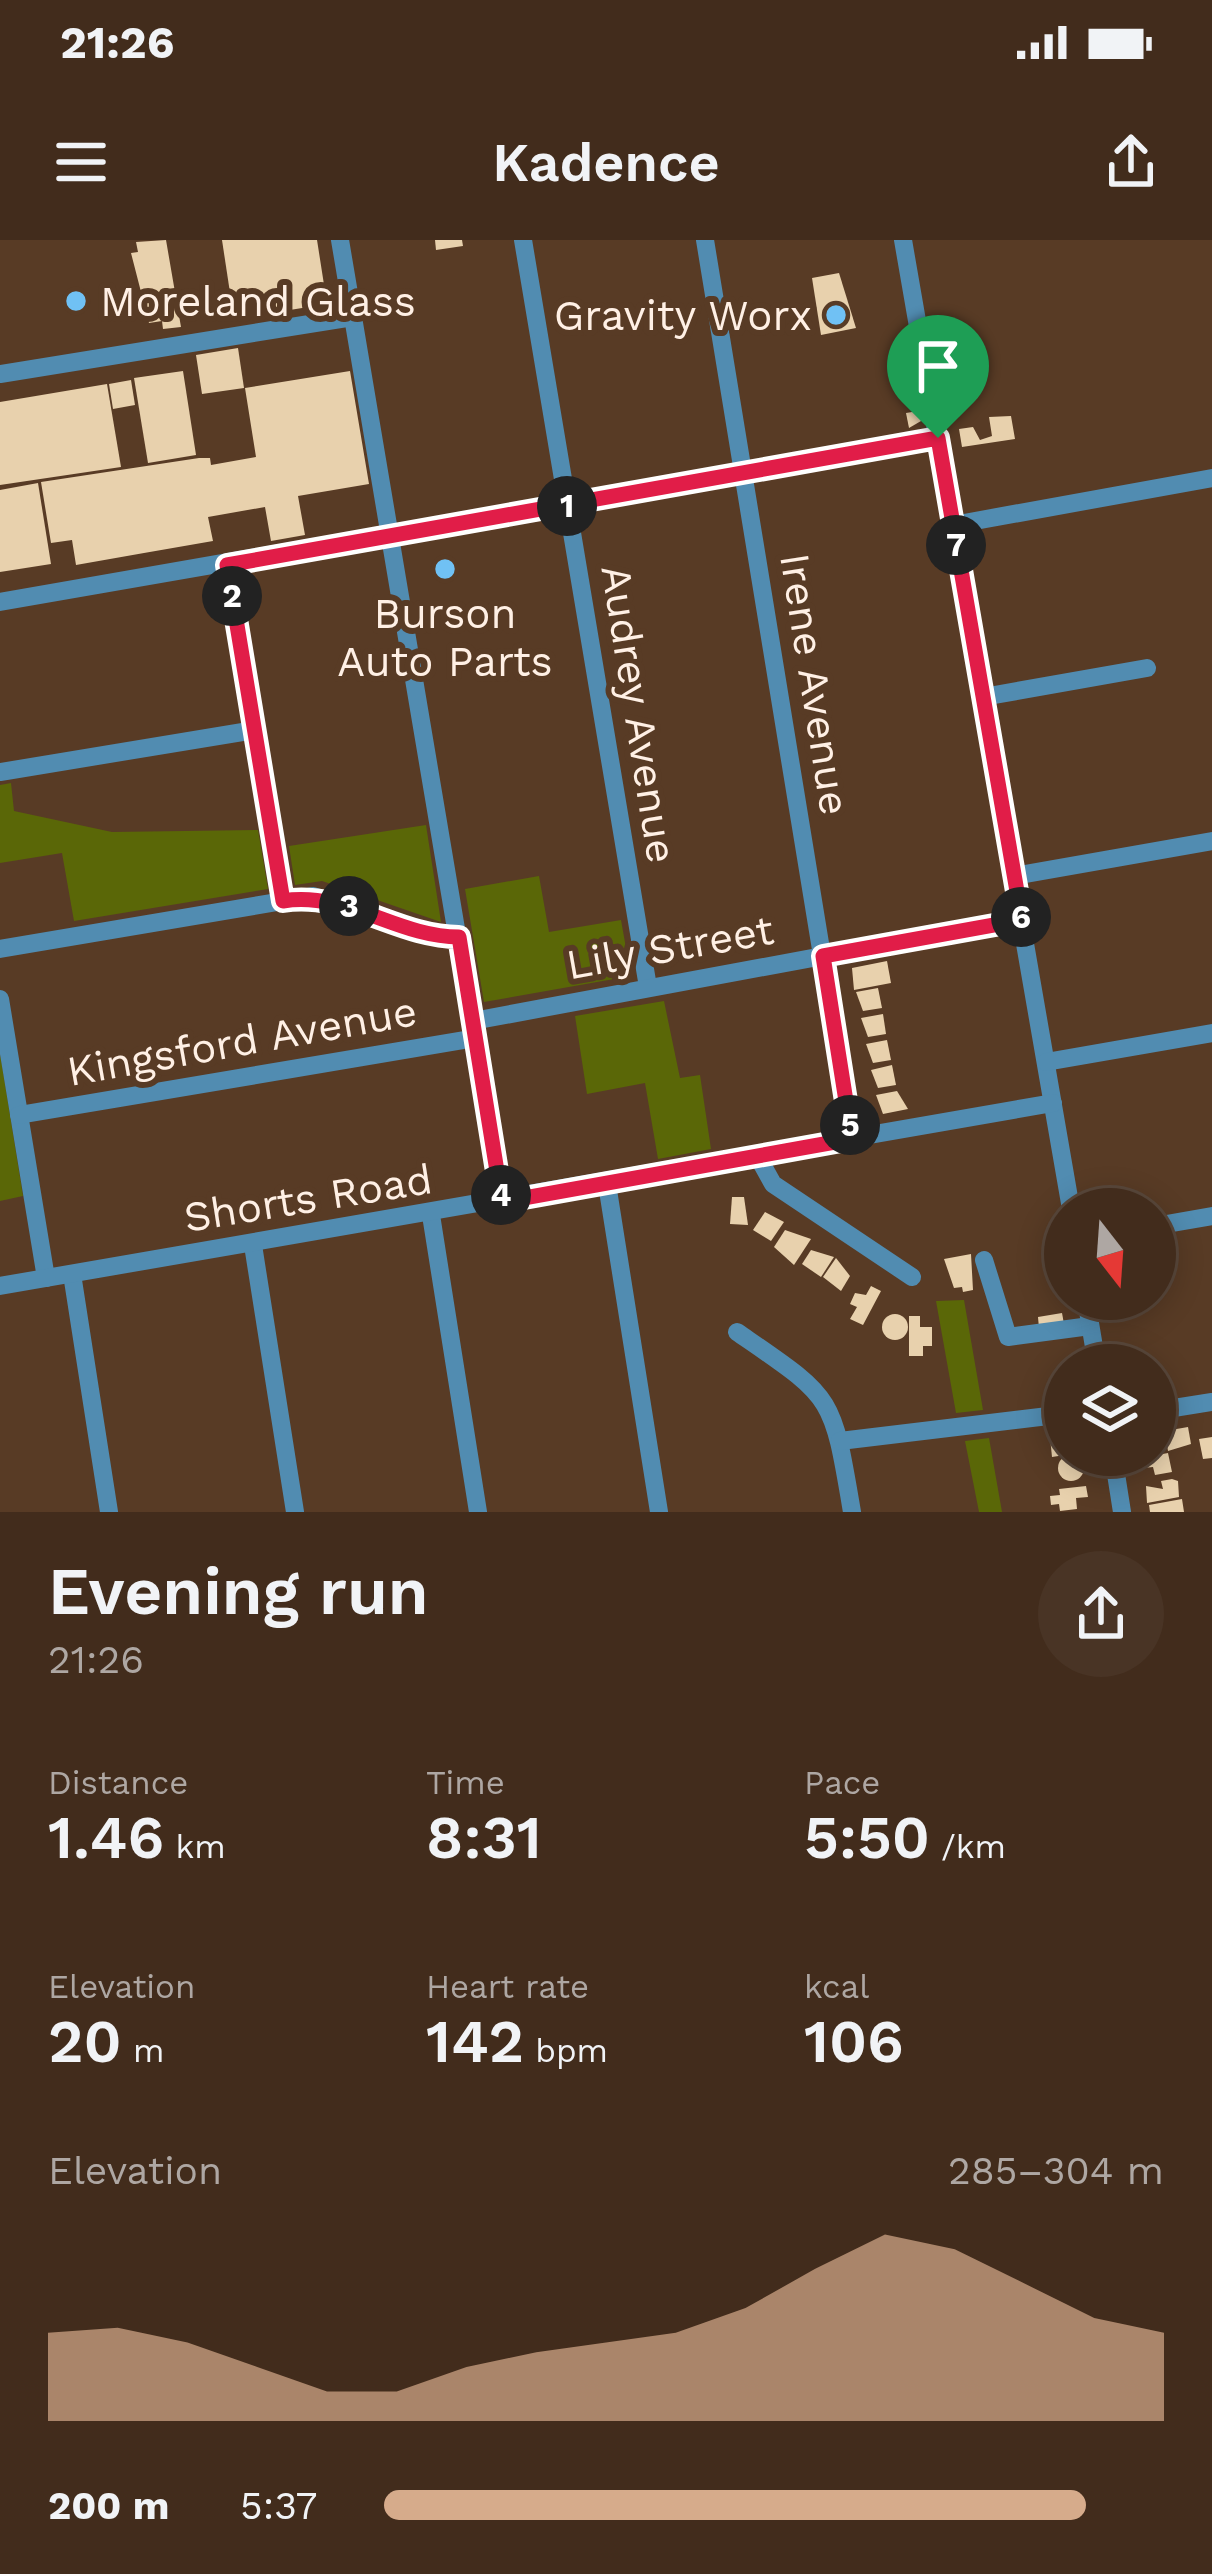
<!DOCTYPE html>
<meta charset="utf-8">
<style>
:root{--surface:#422c1c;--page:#493425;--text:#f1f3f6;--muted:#aea7a3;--line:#5a483b;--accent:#d6ab8b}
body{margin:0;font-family:"Work Sans",sans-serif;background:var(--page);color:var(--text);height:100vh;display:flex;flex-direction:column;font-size:45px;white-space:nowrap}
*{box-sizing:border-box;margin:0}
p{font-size:39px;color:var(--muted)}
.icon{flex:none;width:66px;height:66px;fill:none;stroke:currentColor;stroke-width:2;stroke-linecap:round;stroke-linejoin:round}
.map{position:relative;height:1272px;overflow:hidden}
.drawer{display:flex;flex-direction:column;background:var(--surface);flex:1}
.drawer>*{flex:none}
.needle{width:78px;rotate:163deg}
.tools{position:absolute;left:1044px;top:948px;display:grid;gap:24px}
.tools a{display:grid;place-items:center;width:132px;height:132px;border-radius:50%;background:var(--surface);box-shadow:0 6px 30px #0003,0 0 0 3px var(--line);font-size:60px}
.pin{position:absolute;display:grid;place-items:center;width:102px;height:102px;color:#fff;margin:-123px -51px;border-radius:50% 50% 50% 0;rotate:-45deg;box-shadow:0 0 12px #0007}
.pin .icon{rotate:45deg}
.km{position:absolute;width:60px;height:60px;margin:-30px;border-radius:50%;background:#222;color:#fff;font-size:33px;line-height:60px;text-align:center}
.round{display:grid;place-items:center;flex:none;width:126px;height:126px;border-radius:63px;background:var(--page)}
.headline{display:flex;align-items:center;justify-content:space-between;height:204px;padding:0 48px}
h1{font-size:66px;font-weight:600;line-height:90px}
.figures{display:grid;grid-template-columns:repeat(3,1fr);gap:18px;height:204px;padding:12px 48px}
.figures div{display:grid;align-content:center}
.figures b{font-size:60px;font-weight:600}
.figures small{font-size:33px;font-weight:400}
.figures p{font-size:33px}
.chart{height:336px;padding:24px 48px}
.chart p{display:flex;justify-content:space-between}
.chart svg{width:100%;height:216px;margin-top:12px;fill:var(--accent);opacity:.7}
ul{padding:0 48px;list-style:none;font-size:39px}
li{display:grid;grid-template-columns:192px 144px 1fr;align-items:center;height:90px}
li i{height:30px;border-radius:15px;background:var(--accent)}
.status{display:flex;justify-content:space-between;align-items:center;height:84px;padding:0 60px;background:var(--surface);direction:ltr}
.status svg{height:33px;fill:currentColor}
header{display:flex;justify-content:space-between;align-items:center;height:156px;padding:0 48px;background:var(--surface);font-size:54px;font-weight:600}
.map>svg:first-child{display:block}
.green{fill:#5a6707}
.building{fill:#e8d1ad}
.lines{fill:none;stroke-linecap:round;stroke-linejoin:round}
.minor{stroke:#518cb1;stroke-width:18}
.route-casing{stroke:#fff;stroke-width:24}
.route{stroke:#e11d48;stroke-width:15}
.poi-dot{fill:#70c1f4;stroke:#583b25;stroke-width:4.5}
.labels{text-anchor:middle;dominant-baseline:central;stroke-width:12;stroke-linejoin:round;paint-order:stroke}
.poi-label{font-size:42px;fill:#fff0e5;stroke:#583b25;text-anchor:start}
.street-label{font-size:42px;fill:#fff0e5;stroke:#583b25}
</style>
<div class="status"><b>21:26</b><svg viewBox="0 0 49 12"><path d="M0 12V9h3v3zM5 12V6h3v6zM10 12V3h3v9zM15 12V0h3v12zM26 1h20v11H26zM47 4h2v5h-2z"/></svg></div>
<header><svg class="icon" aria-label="menu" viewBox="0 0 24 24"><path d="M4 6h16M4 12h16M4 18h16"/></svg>Kadence<svg class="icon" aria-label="share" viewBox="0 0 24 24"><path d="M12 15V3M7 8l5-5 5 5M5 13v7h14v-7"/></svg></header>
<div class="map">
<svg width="1212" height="1272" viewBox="0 0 1212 1272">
<rect width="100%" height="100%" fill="#583b25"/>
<!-- green -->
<g class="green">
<path d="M 11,543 L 14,571 L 112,592 L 258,590 L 268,649 L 74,681 L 62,613 L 0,623 L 0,545 Z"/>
<path d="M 426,585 L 441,682 L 322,641 L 295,645 L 289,606 Z"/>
<path d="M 539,636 L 549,692 L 621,680 L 631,736 L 484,762 L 465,649 Z"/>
<path d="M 664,761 L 680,838 L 700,835 L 711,909 L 658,919 L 645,843 L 587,854 L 575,776 Z"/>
<path d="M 0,813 L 23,956 L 0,961 Z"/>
<path d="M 964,1060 L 983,1170 L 956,1173 L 936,1061 Z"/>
<path d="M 989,1198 L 1002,1272 L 979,1272 L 965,1201 Z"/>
</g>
<!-- building -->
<g class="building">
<path d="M 166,0 L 181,87 L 163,89 L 162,81 L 149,83 L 131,13 L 138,12 L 136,2 Z"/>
<path d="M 222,0 L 317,0 L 327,64 L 234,79 Z"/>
<path d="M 435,0 L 462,0 L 463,6 L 436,10 Z"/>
<path d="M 839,33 L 856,88 L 821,95 L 812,38 Z"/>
<path d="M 238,108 L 244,148 L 202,154 L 196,115 Z"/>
<path d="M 183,131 L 196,215 L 148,223 L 134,138 Z"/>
<path d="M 350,131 L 369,244 L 298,256 L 305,295 L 271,301 L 265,267 L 208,277 L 213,301 L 144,313 L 76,325 L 72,300 L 51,303 L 41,242 L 199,218 L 210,218 L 211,225 L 256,217 L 245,148 Z"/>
<path d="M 131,140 L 135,165 L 113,169 L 109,144 Z"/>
<path d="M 107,144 L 121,227 L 0,245 L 0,162 Z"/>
<path d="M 918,171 L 921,181 L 909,188 L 906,173 Z"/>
<path d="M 1011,176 L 1015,199 L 962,207 L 959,189 L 973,187 L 980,200 L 992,196 L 989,177 Z"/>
<path d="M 38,243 L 51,324 L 0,332 L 0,250 Z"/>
<path d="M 887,721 L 891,743 L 854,750 L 852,728 Z"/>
<path d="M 878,748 L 882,768 L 863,771 L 856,752 Z"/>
<path d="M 883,774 L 886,794 L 868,797 L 861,778 Z"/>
<path d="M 887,800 L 891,820 L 873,823 L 866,804 Z"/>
<path d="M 892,825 L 896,845 L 878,848 L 871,830 Z"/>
<path d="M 897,851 L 908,869 L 883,874 L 876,855 Z"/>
<path d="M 732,957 L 744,957 L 748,985 L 730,984 Z"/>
<path d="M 765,972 L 784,982 L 771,1001 L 753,990 Z"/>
<path d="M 785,990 L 811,999 L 794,1025 L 774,1007 Z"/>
<path d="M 811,1010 L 834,1017 L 821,1037 L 802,1024 Z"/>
<path d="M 971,1014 L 973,1050 L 963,1052 L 962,1047 L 954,1048 L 944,1019 Z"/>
<path d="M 836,1018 L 850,1036 L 841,1051 L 823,1037 Z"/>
<path d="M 871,1046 L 881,1051 L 863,1085 L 850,1079 L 857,1067 L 850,1064 L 855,1053 L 866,1055 Z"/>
<path d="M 1062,1073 L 1064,1084 L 1039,1088 L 1038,1077 Z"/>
<circle cx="895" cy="1087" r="13"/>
<path d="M 909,1076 L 920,1076 L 920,1087 L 932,1087 L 932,1106 L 923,1106 L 923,1116 L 909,1116 Z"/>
<path d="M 1188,1187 L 1191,1204 L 1168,1211 L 1165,1191 Z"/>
<path d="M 1065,1195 L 1065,1215 L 1052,1217 L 1050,1197 Z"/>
<path d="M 1212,1197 L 1212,1218 L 1203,1219 L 1199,1199 Z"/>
<path d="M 1168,1213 L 1172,1232 L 1155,1235 L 1153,1227 L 1143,1228 L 1141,1218 Z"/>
<circle cx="1071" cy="1228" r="13"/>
<path d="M 1172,1239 L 1178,1241 L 1179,1257 L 1147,1263 L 1146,1246 L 1163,1249 L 1161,1241 Z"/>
<path d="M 1086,1246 L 1088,1257 L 1076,1258 L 1077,1269 L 1060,1271 L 1059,1264 L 1051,1265 L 1050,1256 L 1060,1255 L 1059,1249 Z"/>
<path d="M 1182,1259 L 1184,1272 L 1150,1272 L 1149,1265 Z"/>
</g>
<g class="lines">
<!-- minor -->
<g class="minor">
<path d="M 340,0 L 502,962"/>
<path d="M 523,0 L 648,747"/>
<path d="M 705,0 L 852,899"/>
<path d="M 903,0 L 1071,969"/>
<path d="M 0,134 L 353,77"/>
<path d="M 953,285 L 1212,238"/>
<path d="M 227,325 L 283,661"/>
<path d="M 0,362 L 938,198"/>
<path d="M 983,457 L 1147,428"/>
<path d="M 0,532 L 255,490"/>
<path d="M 1014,636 L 1212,601"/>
<path d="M 0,709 L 313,656 L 429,693 L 459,697"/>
<path d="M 0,759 L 46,1038"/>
<path d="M 473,781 L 1022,679"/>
<path d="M 1046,822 L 1212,793"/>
<path d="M 19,875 L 476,798"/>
<path d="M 758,917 L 773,944 L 912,1037"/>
<path d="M 607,944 L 659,1272"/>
<path d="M 431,975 L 478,1272"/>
<path d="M 1155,986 L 1212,976"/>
<path d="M 253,1005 L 295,1272"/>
<path d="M 984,1020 L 1008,1097 L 1090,1086"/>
<path d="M 72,1034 L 109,1272"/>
<path d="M 0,1046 L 1053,863"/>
<path d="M 1086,1059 L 1097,1125"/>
<path d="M 737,1092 C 834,1159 832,1153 852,1272"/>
<path d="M 1155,1171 L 1212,1162"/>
<path d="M 840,1201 L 1065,1174"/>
<path d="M 1113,1215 L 1122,1272"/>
</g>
</g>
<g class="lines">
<defs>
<path id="route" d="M 938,198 L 1022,680 L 823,716 L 852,899 L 502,962 L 459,697 C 397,697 347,651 283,661 L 227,325 Z"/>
</defs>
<!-- route casing -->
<use href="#route" class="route-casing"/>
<!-- route -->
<use href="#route" class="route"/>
</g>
<!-- markers -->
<g class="poi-dot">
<circle cx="76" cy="61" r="12"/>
<circle cx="836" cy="75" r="12"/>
<circle cx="445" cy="329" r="12"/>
</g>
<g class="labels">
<!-- poi labels -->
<g class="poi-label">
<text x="100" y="61">Moreland Glass</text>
<text x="812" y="75" text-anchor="end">Gravity Worx</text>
<text x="445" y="373" text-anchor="middle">Burson<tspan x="445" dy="48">Auto Parts</tspan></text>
</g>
<!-- street labels -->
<g class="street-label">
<text transform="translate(815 444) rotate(81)">Irene Avenue</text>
<text transform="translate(639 474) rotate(81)">Audrey Avenue</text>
<text transform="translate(670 707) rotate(-10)">Lily Street</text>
<text transform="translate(242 801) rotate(-10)">Kingsford Avenue</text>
<text transform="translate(308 958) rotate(-9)">Shorts Road</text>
</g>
</g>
</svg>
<div class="tools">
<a><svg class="needle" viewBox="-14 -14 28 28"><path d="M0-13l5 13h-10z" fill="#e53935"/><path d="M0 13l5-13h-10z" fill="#aea7a3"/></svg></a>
<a><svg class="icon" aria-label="layers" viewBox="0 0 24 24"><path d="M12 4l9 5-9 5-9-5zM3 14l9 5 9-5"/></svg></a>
</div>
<div class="pin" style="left:938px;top:198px;background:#1e9e55"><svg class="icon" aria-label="arrive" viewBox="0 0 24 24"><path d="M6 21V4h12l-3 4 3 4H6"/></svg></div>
<b class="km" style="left:567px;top:266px">1</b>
<b class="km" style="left:232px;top:356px">2</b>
<b class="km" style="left:349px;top:666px">3</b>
<b class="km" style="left:501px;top:955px">4</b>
<b class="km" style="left:850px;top:885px">5</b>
<b class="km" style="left:1021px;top:677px">6</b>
<b class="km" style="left:956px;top:305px">7</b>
</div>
<section class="drawer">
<div class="headline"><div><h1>Evening run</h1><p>21:26</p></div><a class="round"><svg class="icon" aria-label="share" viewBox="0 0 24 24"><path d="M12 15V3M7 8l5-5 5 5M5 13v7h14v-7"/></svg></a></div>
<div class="figures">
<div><p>Distance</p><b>1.46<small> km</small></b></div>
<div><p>Time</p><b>8:31</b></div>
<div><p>Pace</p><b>5:50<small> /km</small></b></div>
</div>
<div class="figures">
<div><p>Elevation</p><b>20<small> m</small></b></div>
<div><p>Heart rate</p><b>142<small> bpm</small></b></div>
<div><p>kcal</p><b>106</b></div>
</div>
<div class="chart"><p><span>Elevation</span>285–304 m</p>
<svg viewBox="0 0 160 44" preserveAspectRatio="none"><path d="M0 44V26L10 25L20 28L30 33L40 38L50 38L60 33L70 30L80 28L90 26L100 21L110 13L120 6L130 9L140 16L150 23L160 26V44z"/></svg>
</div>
<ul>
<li><b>200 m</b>5:37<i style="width:90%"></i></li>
</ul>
</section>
